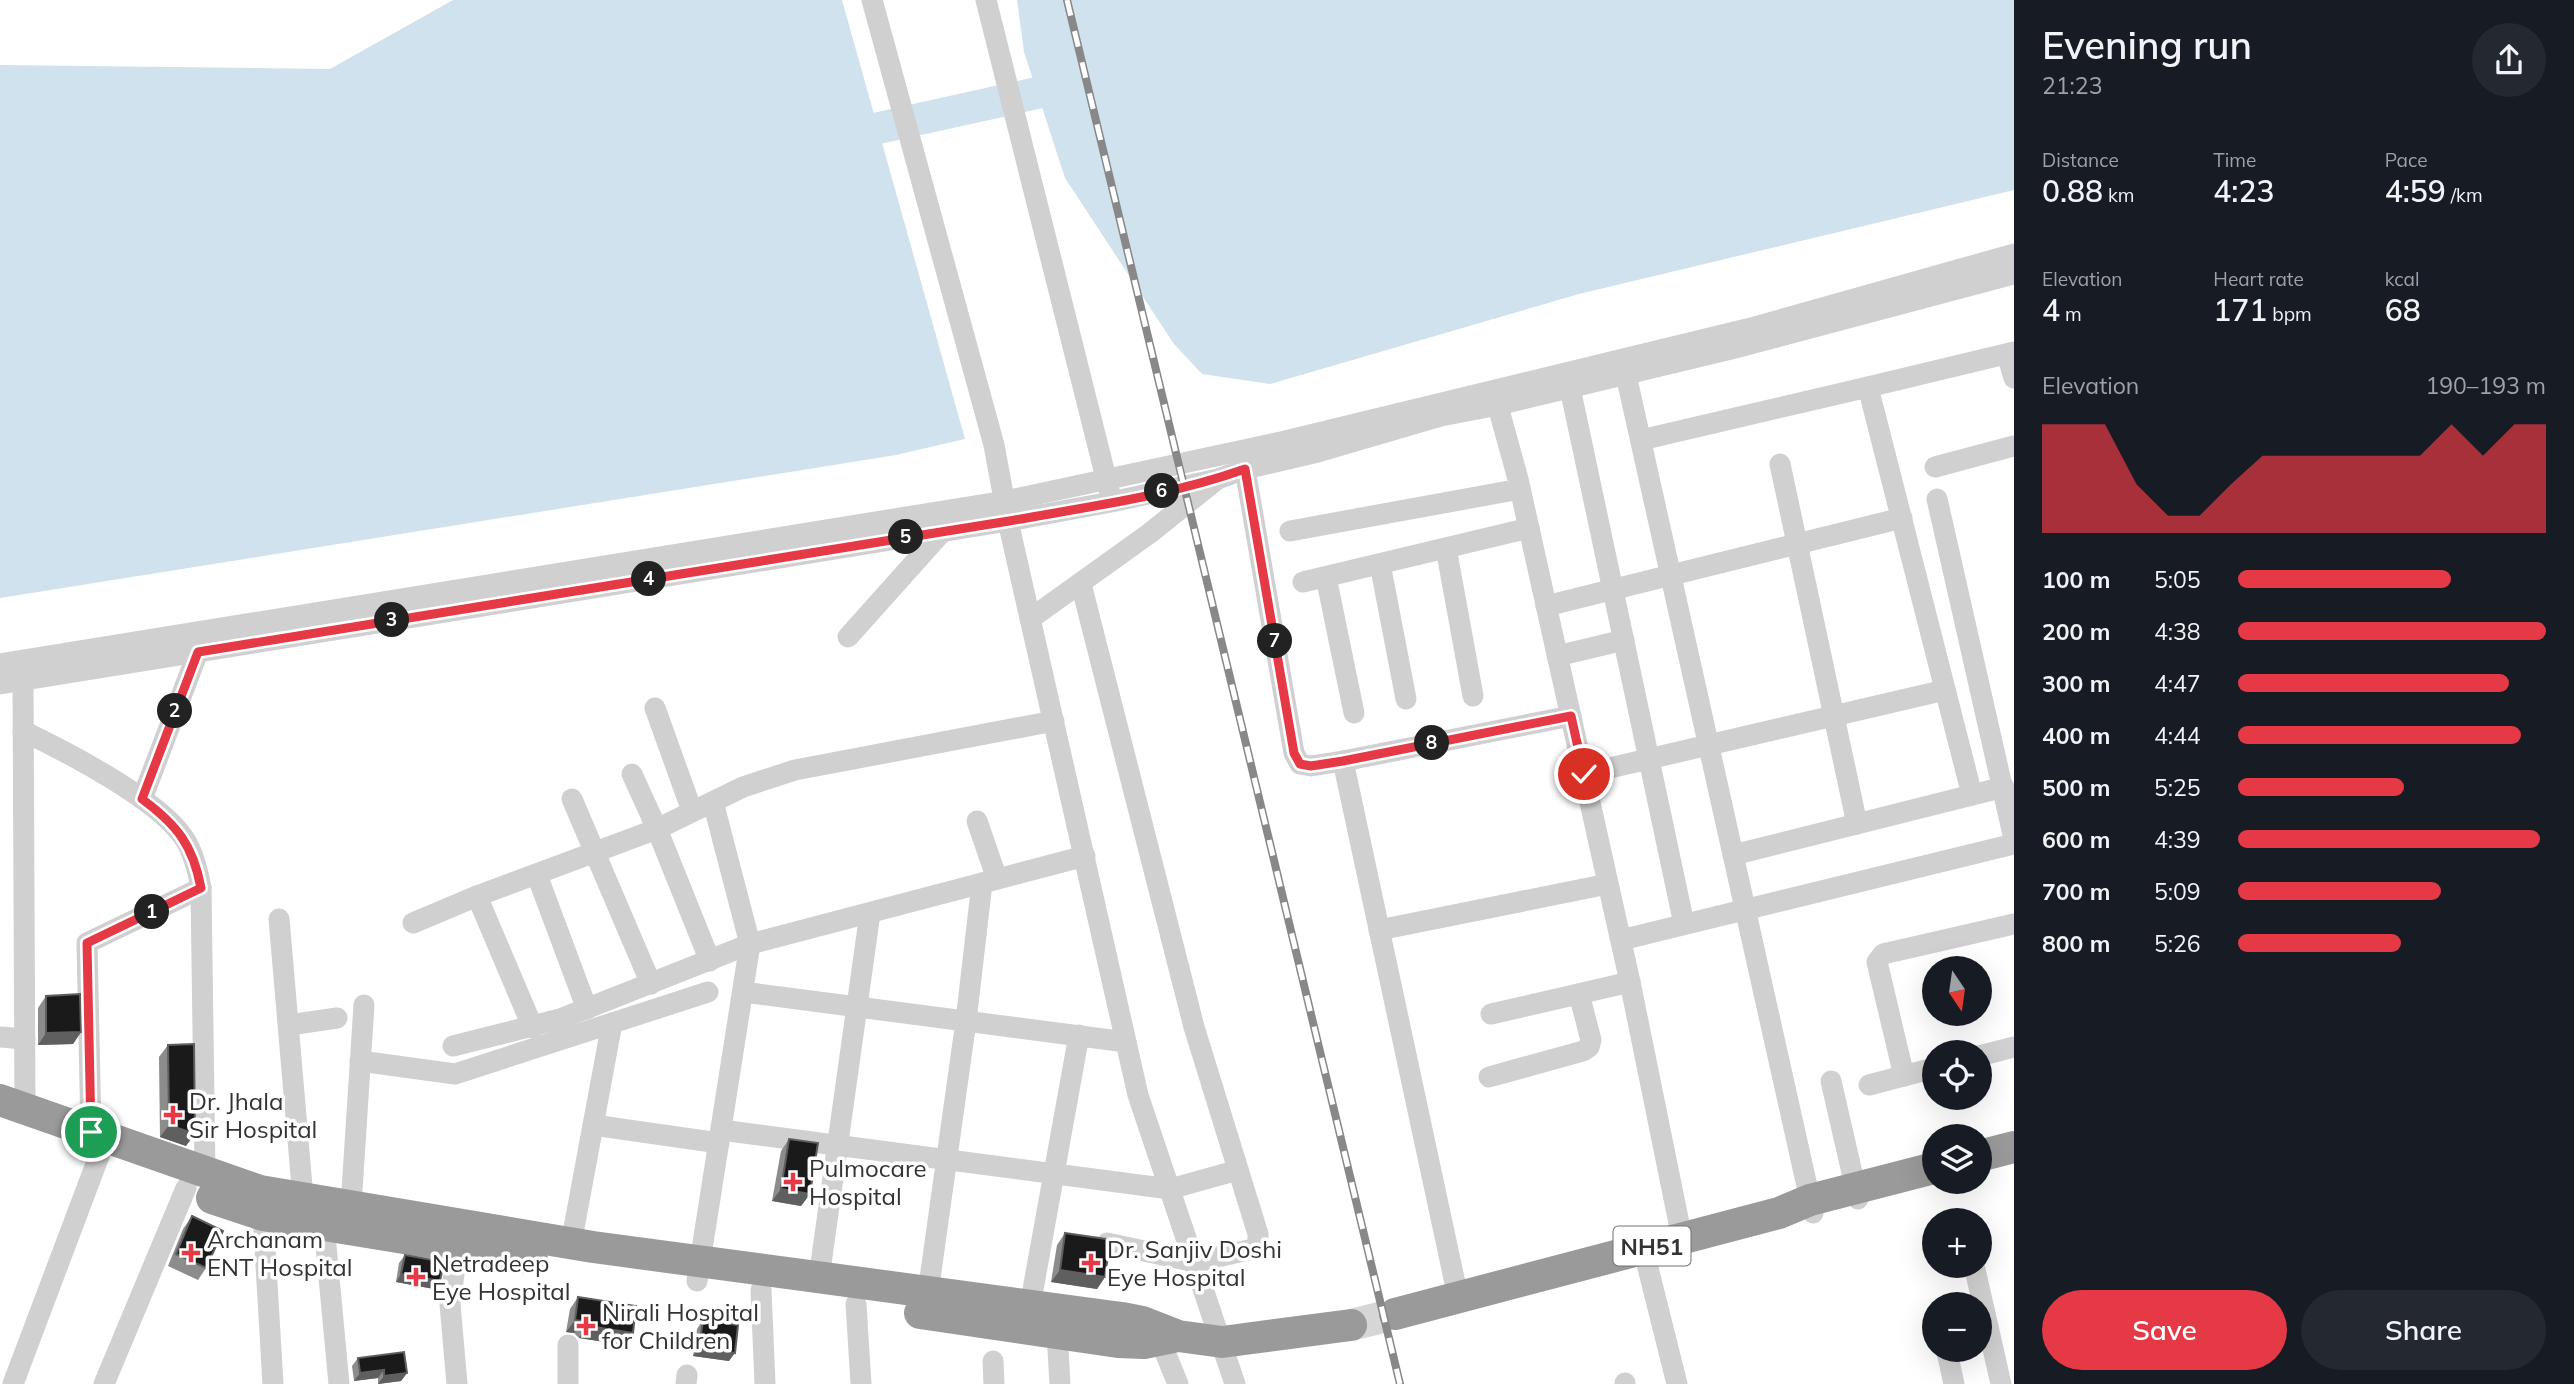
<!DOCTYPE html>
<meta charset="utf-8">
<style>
:root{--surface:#171b24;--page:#242831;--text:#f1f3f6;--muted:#9ea1a6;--accent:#e63946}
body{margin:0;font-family:Mulish,sans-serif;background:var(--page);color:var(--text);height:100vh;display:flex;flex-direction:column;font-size:26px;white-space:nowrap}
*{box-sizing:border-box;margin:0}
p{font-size:23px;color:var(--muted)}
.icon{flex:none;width:38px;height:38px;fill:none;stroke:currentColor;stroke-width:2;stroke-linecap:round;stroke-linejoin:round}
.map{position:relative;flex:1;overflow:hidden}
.drawer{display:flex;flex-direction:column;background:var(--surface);width:560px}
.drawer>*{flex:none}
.needle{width:46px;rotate:167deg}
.controls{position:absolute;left:1922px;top:956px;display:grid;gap:14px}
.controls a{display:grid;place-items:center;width:70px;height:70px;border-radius:50%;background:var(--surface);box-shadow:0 7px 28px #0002;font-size:35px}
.pin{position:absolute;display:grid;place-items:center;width:60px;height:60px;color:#fff;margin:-30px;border:4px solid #fff;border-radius:50%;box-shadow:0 2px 7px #0007}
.km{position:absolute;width:35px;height:35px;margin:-18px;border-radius:50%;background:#222;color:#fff;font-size:19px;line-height:35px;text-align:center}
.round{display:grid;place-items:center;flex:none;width:74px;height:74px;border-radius:37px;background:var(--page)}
.head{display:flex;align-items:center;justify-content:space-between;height:119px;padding:0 28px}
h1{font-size:38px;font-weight:600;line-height:52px}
.metrics{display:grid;grid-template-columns:repeat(3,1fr);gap:10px;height:119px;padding:7px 28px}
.metrics div{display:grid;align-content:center}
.metrics b{font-size:30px;font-weight:600}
.metrics small{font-size:19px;font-weight:400}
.metrics p{font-size:19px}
.chart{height:196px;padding:14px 28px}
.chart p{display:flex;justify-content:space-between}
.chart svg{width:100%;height:126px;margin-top:7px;fill:var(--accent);opacity:.7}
.button{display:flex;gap:14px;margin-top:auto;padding:14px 28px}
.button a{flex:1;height:80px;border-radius:42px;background:var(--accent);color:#fff;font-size:28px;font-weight:600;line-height:80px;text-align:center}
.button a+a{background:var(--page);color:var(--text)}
ul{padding:0 28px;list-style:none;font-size:23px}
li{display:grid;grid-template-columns:112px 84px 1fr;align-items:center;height:52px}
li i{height:18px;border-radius:9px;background:var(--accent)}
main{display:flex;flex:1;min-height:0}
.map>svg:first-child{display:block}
.water{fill:#cfe2ee}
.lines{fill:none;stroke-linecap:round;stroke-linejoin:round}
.river{stroke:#cfe2ee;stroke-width:32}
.highway-tunnel{stroke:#d6d6d6;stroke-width:32;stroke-dasharray:32 16;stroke-linecap:butt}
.minor{stroke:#d0d0d0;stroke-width:21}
.highway{stroke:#9a9a9a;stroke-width:32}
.rail-casing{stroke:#888;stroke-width:8}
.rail{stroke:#fff;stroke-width:5;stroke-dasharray:16;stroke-linecap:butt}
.wall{fill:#8c8c8c}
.shaded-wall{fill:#5f5f5f}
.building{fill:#1a1a1a;stroke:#5f5f5f;stroke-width:2}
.route-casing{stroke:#fff;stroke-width:14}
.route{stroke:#e63946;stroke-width:9}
.poi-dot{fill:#e63946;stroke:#fff;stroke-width:2.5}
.labels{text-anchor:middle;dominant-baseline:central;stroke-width:7;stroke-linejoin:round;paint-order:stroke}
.shield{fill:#fff;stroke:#707070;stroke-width:2}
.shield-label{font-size:23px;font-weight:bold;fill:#333}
.poi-label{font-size:24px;fill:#333;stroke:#fff;text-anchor:start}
</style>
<main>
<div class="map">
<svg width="2014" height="1384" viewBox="0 0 2014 1384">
<rect width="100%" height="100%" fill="#fff"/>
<!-- water -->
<g class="water">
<path d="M 453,0 L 842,0 L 965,439 L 896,455 L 0,598 L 0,65 L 330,69 Z"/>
<path d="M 1017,0 L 2014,0 L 2014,190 L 1579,294 L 1270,384 L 1202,374 L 1174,344 L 1065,178 L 1024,52 Z"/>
</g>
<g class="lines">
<!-- river -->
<path class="river" d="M 838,137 L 1078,84"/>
<!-- highway-tunnel -->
<path class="highway-tunnel" d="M 1351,1325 L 1395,1314"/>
<!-- minor -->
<g class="minor">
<path d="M 872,0 L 994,445 L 1008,521 L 1138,1095 L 1235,1384"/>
<path d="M 986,0 L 1109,490"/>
<path d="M 2007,354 L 2014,378"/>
<path d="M 1626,375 L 1813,1213"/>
<path d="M 1868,387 L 2014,352"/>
<path d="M 1570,388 L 1684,924"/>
<path d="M 1494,392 L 1518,479 L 1630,982 L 1682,1238"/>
<path d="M 1641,440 L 1868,387 L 1972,795"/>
<path d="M 1780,464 L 1857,824"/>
<path d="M 1935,467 L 2014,446"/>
<path d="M 1245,469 L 1294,753 L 1300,764 L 1311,766 L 1343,761 L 1571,716"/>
<path d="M 1937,499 L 2014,839"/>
<path d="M 1290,531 L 1520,489"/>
<path d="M 1446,548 L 1473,696"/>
<path d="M 1380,564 L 1406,699"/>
<path d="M 1326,577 L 1354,713"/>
<path d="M 1303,582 L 1529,528"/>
<path d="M 1081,584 L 1194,1027 L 1258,1234 L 1258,1244 L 1253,1249 L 1195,1262 L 1107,1243"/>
<path d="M 1546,606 L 1902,518"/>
<path d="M 1030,619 L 1150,533 L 1215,481"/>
<path d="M 848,637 L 942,532"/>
<path d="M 1557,656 L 1624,640"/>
<path d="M 0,664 L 1005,501 L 1281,442 L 1751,328 L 2014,254"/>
<path d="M 23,680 L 25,1108"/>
<path d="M 0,684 L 1008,521 L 1111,502 L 1218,479 L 1245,469 L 1318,452 L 1441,416 L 1498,405 L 1731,349 L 2014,274"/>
<path d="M 655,708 L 692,811"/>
<path d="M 23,731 C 67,752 158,799 184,838 C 194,853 198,871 201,888 L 205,1173"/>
<path d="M 1343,761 L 1458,1297"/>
<path d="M 632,774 L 657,829 L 710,961"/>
<path d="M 1584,774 L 1945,690"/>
<path d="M 142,799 L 198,652"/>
<path d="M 572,799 L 651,984"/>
<path d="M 977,821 L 997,879"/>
<path d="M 1733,855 L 2004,787"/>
<path d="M 537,875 L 587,1009"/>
<path d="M 477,896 L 533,1028"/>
<path d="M 279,919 L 303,1198"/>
<path d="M 413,923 L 477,896 L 657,829 L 743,787 L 795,770 L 1054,721"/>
<path d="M 1379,930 L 1608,884"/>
<path d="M 1621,940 L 2014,844"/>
<path d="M 743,992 L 1126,1042"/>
<path d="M 1491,1014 L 1630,982"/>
<path d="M 289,1025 L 337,1018"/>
<path d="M 0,1037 L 25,1039"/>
<path d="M 453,1046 L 560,1019 L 750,944 L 1085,856"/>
<path d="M 1979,1056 L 2014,1047"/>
<path d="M 360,1061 L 455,1074 L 708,992"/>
<path d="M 1904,1076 L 1877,962 L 1883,954 L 2014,924"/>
<path d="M 1489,1077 L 1583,1051 L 1589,1047 L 1591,1040 L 1579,994"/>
<path d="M 1831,1081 L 1858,1199"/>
<path d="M 1869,1085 L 1934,1068"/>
<path d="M 593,1125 L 719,1143"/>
<path d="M 721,1130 L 1170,1189 L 1238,1170"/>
<path d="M 91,1131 L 87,943 L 201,888"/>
<path d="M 351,1206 L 364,1005"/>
<path d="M 323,1214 L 339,1384"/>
<path d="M 263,1215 L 273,1384"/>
<path d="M 571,1244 L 612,1023"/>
<path d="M 1643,1248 L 1677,1384"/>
<path d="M 1974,1265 L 2001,1384"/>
<path d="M 819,1278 L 870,913"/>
<path d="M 697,1281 L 750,944 L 713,802"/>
<path d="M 761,1290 L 765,1384"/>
<path d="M 928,1293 L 966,1021 L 982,883"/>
<path d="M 856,1304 L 861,1384"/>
<path d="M 1030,1306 L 1079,1035"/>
<path d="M 1057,1333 L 1060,1384"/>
<path d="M 1160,1340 L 1178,1384"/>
<path d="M 1947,1352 L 1954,1384"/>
<path d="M 993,1361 L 994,1384"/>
<path d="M 1625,1383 L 1625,1384"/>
<path d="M 13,1384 L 99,1156"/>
<path d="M 104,1384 L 186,1188"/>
<path d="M 457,1384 L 450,1304 L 459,1236"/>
<path d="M 568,1384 L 568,1345"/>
<path d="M 686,1384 L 687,1375"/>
</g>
<!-- highway -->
<g class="highway">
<path d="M 0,1100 L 260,1191 L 593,1247 L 1122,1318 L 1142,1322 L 1178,1336 L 1222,1342 L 1351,1325"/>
<path d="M 1979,1156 L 2014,1147"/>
<path d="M 212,1198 L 263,1215 L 532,1259"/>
<path d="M 920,1313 L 1118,1342 L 1144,1343 L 1173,1337"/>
<path d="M 1395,1314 L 1779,1213 L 1810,1200 L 1934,1168"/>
</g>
<defs>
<path id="rail" d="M 1067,0 L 1400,1384"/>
</defs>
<!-- rail casing -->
<use href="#rail" class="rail-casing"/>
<!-- rail -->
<use href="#rail" class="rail"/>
</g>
<!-- wall -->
<g class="wall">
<path d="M 46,996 L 81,1032 L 73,1044 L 38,1045 L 38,1008 Z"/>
<path d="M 168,1045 L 186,1146 L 160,1137 L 159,1057 Z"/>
<path d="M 789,1139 L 810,1194 L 801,1206 L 772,1201 L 781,1151 Z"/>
<path d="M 192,1216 L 206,1268 L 198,1280 L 168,1266 L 183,1229 Z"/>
<path d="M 1065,1233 L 1105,1277 L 1097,1289 L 1051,1282 L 1057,1245 Z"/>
<path d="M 405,1255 L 434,1289 L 396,1282 L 399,1263 Z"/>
<path d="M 578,1297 L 624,1345 L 579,1338 L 574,1333 L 566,1332 L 570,1309 Z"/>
<path d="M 703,1320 L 729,1361 L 693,1356 L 697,1329 Z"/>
<path d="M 358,1358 L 407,1373 L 401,1381 L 378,1384 L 378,1378 L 354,1381 L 352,1366 Z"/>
</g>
<!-- shaded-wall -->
<g class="shaded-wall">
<path d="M 81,1032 L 73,1044 L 38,1045 L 46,1033 Z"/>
<path d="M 169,1125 L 195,1134 L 186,1146 L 160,1137 Z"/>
<path d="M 781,1189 L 810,1194 L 801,1206 L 772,1201 Z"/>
<path d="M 1060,1270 L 1105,1277 L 1097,1289 L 1051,1282 Z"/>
<path d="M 401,1274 L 440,1281 L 434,1289 L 396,1282 Z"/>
<path d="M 575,1320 L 582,1321 L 574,1333 L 566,1332 Z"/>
<path d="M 588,1326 L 633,1333 L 624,1345 L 579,1338 Z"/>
<path d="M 699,1348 L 735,1353 L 729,1361 L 693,1356 Z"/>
<path d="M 384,1370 L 378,1378 L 354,1381 L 360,1373 Z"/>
<path d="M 407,1373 L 401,1381 L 378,1384 L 384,1376 Z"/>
</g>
<!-- building -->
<g class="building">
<path d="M 80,994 L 81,1032 L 46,1033 L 46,996 Z"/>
<path d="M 194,1044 L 195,1134 L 169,1125 L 168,1045 Z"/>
<path d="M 789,1139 L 818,1143 L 810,1194 L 781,1189 Z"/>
<path d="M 192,1216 L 223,1231 L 206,1268 L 176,1254 Z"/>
<path d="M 1065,1233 L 1106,1239 L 1110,1242 L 1105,1277 L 1060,1270 Z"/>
<path d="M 405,1255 L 444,1262 L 440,1281 L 401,1274 Z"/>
<path d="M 578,1297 L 636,1306 L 633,1333 L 588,1326 L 582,1321 L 575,1320 Z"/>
<path d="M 703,1320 L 738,1325 L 735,1353 L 699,1348 Z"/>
<path d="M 404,1352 L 407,1373 L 384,1376 L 384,1370 L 360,1373 L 358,1358 Z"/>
</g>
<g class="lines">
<defs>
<path id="route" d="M 91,1132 L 87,943 L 201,888 C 193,845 177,825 142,799 L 198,652 L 1009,521 C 1087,507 1169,496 1245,469 L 1294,753 L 1300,764 L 1311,766 L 1343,761 L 1571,716 L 1584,774"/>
</defs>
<!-- route casing -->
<use href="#route" class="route-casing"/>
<!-- route -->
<use href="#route" class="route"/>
</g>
<!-- markers -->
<g class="poi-dot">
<path d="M169.5 1104.5h7v7h7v7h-7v7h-7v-7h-7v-7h7z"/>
<path d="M789.5 1171.5h7v7h7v7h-7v7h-7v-7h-7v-7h7z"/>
<path d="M187.5 1242.5h7v7h7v7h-7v7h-7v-7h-7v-7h7z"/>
<path d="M1087.5 1252.5h7v7h7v7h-7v7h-7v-7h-7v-7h7z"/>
<path d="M412.5 1266.5h7v7h7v7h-7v7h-7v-7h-7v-7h7z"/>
<path d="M582.5 1315.5h7v7h7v7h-7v7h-7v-7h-7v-7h7z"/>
</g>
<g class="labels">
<!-- shield labels -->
<rect class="shield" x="1613.5" y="1226.5" width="77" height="39" rx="5"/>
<g class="shield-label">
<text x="1652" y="1246">NH51</text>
</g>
<!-- poi labels -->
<g class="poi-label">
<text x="189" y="1101">Dr. Jhala<tspan x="189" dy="28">Sir Hospital</tspan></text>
<text x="809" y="1168">Pulmocare<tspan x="809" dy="28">Hospital</tspan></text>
<text x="207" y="1239">Archanam<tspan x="207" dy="28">ENT Hospital</tspan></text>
<text x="1107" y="1249">Dr. Sanjiv Doshi<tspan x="1107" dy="28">Eye Hospital</tspan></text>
<text x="432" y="1263">Netradeep<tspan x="432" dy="28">Eye Hospital</tspan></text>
<text x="602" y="1312">Nirali Hospital<tspan x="602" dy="28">for Children</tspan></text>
</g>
</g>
</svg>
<div class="controls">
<a><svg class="needle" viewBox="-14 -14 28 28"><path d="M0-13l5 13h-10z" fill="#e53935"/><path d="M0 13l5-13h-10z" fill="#9ea1a6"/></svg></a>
<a><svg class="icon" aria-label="locate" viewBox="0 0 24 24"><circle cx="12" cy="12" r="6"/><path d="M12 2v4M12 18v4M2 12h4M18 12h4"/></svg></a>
<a><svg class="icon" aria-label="layers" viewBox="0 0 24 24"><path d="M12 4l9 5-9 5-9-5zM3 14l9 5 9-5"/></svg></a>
<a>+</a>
<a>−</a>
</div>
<div class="pin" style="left:91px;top:1132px;background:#1e9e55"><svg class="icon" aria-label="arrive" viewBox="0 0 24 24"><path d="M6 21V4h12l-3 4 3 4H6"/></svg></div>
<div class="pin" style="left:1584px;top:774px;background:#d93025"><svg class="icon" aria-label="check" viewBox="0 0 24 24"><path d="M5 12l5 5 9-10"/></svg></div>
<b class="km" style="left:152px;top:912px">1</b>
<b class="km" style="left:175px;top:711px">2</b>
<b class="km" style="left:392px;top:620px">3</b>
<b class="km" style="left:649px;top:579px">4</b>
<b class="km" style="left:906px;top:537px">5</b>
<b class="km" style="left:1162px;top:491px">6</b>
<b class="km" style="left:1275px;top:641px">7</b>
<b class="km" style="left:1432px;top:743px">8</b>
</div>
<section class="drawer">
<div class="head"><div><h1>Evening run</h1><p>21:23</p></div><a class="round"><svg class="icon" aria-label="share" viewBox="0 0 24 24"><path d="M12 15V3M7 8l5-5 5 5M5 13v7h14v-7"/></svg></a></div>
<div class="metrics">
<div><p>Distance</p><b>0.88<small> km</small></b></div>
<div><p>Time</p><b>4:23</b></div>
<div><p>Pace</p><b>4:59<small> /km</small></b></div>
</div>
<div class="metrics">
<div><p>Elevation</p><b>4<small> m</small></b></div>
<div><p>Heart rate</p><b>171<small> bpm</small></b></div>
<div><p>kcal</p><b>68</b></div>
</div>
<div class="chart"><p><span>Elevation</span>190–193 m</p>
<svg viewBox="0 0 160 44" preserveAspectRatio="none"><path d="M0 44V6L10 6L20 6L30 27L40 38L50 38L60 27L70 17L80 17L90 17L100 17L110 17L120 17L130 6L140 17L150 6L160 6V44z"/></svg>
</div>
<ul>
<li><b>100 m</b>5:05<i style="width:69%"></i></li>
<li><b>200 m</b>4:38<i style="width:100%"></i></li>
<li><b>300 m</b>4:47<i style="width:88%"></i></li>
<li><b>400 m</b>4:44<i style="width:92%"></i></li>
<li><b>500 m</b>5:25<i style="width:54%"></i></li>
<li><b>600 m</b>4:39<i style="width:98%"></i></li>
<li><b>700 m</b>5:09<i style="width:66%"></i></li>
<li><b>800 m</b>5:26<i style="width:53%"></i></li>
</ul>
<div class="button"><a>Save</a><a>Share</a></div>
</section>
</main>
